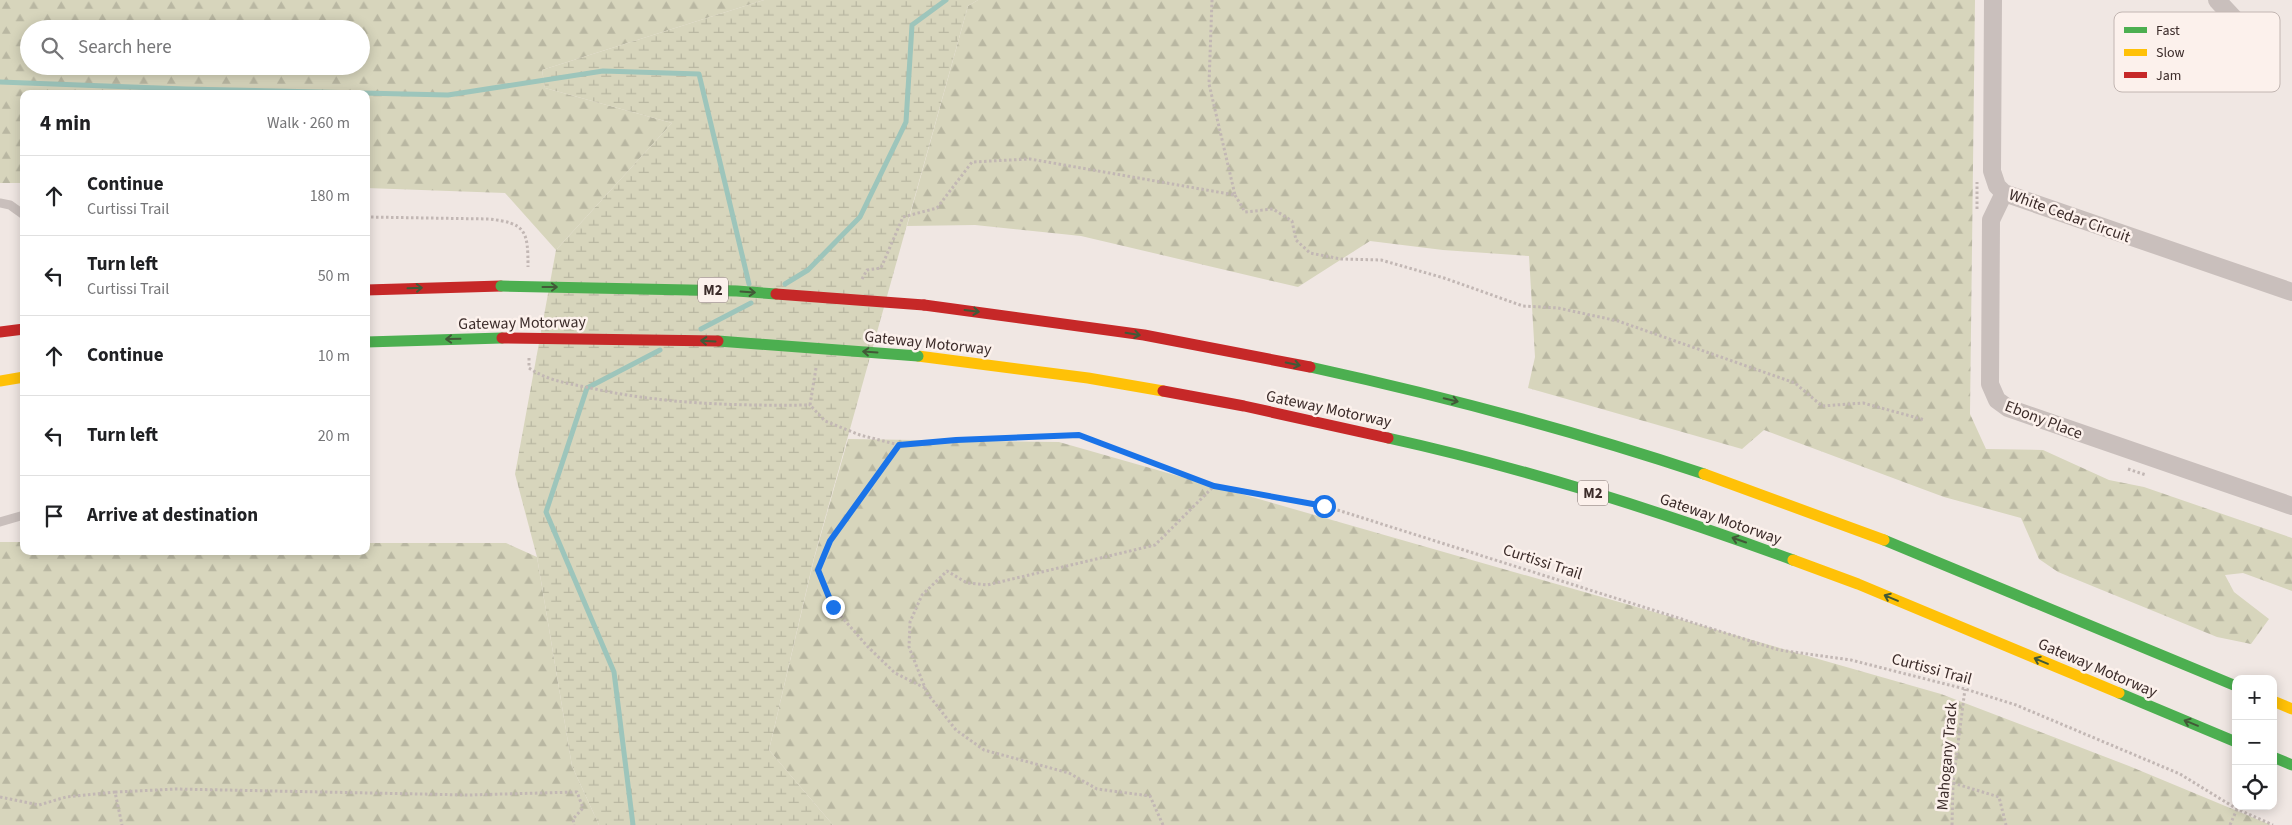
<!DOCTYPE html>
<html lang="en">
<head>
<meta charset="utf-8">
<style>
  body { margin:0; font-family:"Source Sans 3",sans-serif; background:#f2f2f2; color:#202124 }
  .controls { position:absolute; right:15px; bottom:15px; display:grid; overflow:hidden; border-radius:10px; box-shadow:0 2px 12px #0003 }
  .controls button { width:45px; height:45px; display:grid; place-items:center; padding:0; border:0; border-bottom:1px solid #e0e0e0; background:#fff; color:#202124; font:25px sans-serif }
  .stop { position:absolute; width:15px; height:15px; margin:-11px; border:4px solid #1a73e8; border-radius:50%; background:#fff }
  .stop.end { background:#1a73e8; border-color:#fff; box-shadow:0 1px 5px #0008 }
  .list { margin:0; padding:0; list-style:none }
  h2 { display:flex; justify-content:space-between; align-items:center; height:65px; margin:0; padding:0 20px; font-size:21px }
  h2 small { font-size:16px; font-weight:400; color:#757577 }
  .list li { display:grid; grid-template-columns:32px 1fr auto; gap:15px; align-items:center; box-sizing:border-box; height:80px; padding:0 20px; border-top:1px solid #e0e0e0 }
  .list b { display:block; font-size:19px; white-space:nowrap }
  .list p { margin:0; font-size:16px; white-space:nowrap; color:#757577 }
  .list em { font-size:16px; font-style:normal; color:#757577 }
  .icon { flex:none; width:28px; height:28px; fill:none; stroke:currentColor; stroke-width:2; stroke-linecap:round; stroke-linejoin:round }
  .map { position:relative; flex:none; width:2292px; height:825px; overflow:hidden }
  .search { position:absolute; background:#fff; box-shadow:0 2px 12px #0003; left:20px; top:20px; width:350px; height:55px; display:flex; align-items:center; gap:12px; box-sizing:border-box; padding:0 18px; border-radius:28px; color:#757577; font-size:19px }
  .panel { position:absolute; background:#fff; box-shadow:0 2px 12px #0003; left:20px; top:90px; width:350px; height:465px; border-radius:10px }
  .map>svg:first-child { display:block }
  .forest { fill:url(#forest-firs); fill-rule:evenodd }
  .wetland { fill:url(#wetland-marsh) }
  .lines { fill:none; stroke-linecap:round; stroke-linejoin:round }
  .stream { stroke:#9dc5bb; stroke-width:5 }
  .path { stroke:#c2b7b4; stroke-width:3; stroke-dasharray:2.5 2.5; stroke-linecap:butt }
  .lane { stroke:#c9bfbc; stroke-width:9 }
  .street { stroke:#c9bfbc; stroke-width:18 }
  .fast { stroke:#4caf50; stroke-width:11 }
  .slow { stroke:#ffc107; stroke-width:11 }
  .jam { stroke:#c62828; stroke-width:11 }
  .fast-bridge { stroke:#4caf50; stroke-width:11 }
  .jam-bridge { stroke:#c62828; stroke-width:11 }
  .oneway { stroke:#415937 }
  .route { stroke:#1a73e8; stroke-width:6 }
  .labels { text-anchor:middle; stroke-width:5; stroke-linejoin:round; paint-order:stroke }
  .shield { fill:#fcf1ec; stroke:#756664; stroke-width:1 }
  .shield-label { font-size:15px; font-weight:bold; fill:#3b2b29 }
  .street-label { font-size:16px; fill:#3b2b29; stroke:#fcf1ec }
  .key { fill:#fcf1ec; stroke:#c2b6b2; stroke-width:1 }
  .key-label { font-size:14px; fill:#3b2b29 }
</style>
</head>
<body>
<div class="map">
<svg width="2292" height="825" viewBox="0 0 2292 825">
  <defs>
    <pattern id="forest-firs" width="22" height="20" patternUnits="userSpaceOnUse" patternTransform="scale(1.25)"><rect width="22" height="20" fill="#d7d5bc"/><path d="M5 1l3.5 6h-7zM16 11l3.5 6h-7z" fill="#b9b7a2"/></pattern>
    <pattern id="wetland-marsh" width="20" height="14" patternUnits="userSpaceOnUse" patternTransform="scale(1.25)"><rect width="20" height="14" fill="#d7d5bc"/><path d="M1 5h8M5 5V1M11 12h8M15 12V8" fill="none" stroke="#b9b7a2"/></pattern>
  </defs>
  <rect width="100%" height="100%" fill="#f0e7e3"/>
  <path class="forest" d="M0 0H764L542 70 545 88 672 123 556 250 505 193 366 188V94H24V183H0ZM29 29H361V66H29Z
    M978 0H1975L1970 414 1986 449 2043 450 2109 480 2144 487 2292 538V591L2243 573 2225 575 2234 592 2269 619 2251 644 2217 637 2058 572 2039 559 2021 518 1944 497 1764 430 1742 449 1528 388 1535 357 1529 256 1443 250 1370 241 1298 287 1081 236 975 225 907 226 968 6Z
    M848 439 1059 442 1941 694 2129 766 2271 825H833L769 750 814 559Z
    M0 542H24V551H366V543H506L537 557 572 766 599 825H0Z"/>
  <path class="wetland" d="M764 0H978L968 6 814 558 769 750 833 825H599L572 766 537 557 515 474 556 250 672 123 545 88 542 70Z"/>
  <g class="lines">
    <path class="stream" d="M0 82 185 89 448 95 603 71 699 74 749 284
      M785 284 808 270 860 217 906 122 912 25 946 0
      M701 329 751 303
      M633 825 614 672 546 512 587 388 660 350"/>
    <path class="path" d="M1235 195 1245 212 1273 209 1292 221 1296 240 1310 253 1341 259 1381 260 1444 278 1523 306 1558 308 1618 321 1795 383 1822 406 1863 403 1925 420
      M1977 209V182
      M366 217 489 219C526 223 528 231 528 267
      M862 279 867 270 881 268 903 217 937 208 972 162 1030 159 1235 195 1209 84 1212 0
      M529 358V368C547 380 565 383 586 387 659 404 735 406 810 405
      M816 368 810 405 825 421 860 435 899 445
      M2128 469 2146 475
      M925 688 895 673 868 647 833 607 817 570 830 541 899 445 956 440 1079 435 1214 486 1325 506 1779 650 1851 660 1965 689 2016 705 2180 774 2237 809 2273 825
      M1953 783 1999 797 2006 825
      M115 792 176 789 468 795 577 792 583 808 573 819 574 825
      M0 797 39 805 66 797 115 792 122 825
      M1163 825 1150 796 1097 789 1069 773 984 750 956 730 927 693 909 647 910 622 922 595 947 571 967 583 987 585 1155 545 1214 486
      M1952 825 1953 783 1965 689
      M2230 825 2237 809"/>
    <path class="lane" d="M0 203 10 205 24 215
      M0 522 24 515"/>
    <path class="street" d="M1993 0 1992 171 1997 186 2004 193 2292 292
      M2217 0 2270 57
      M2004 193 1991 220 1990 384 1997 400 2008 408 2292 506"/>
    <path class="fast" d="M366 342 502 338
      M1310 367C1443 396 1575 431 1704 474
      M1388 438C1525 468 1660 511 1793 560
      M1884 540 2236 686
      M2119 693 2236 742
      M2273 757 2292 765"/>
    <path class="slow" d="M918 356 1088 378 1163 391
      M0 381 24 377
      M1704 474 1884 540
      M1793 560 1858 584 2119 693
      M2273 701 2292 709"/>
    <path class="jam" d="M366 290 501 286
      M924 305 1144 335 1310 367
      M0 332 24 329
      M1163 391 1244 406 1388 438"/>
    <path class="fast-bridge" d="M501 286 737 291 776 294
      M718 341 918 356"/>
    <path class="jam-bridge" d="M776 294 924 305
      M502 338 718 341"/>
  </g>
  <defs><path id="oneway-shaft" d="M-6 0H5M1.5-3L5.5 0L1.5 3" fill="none" stroke-width="1.6" stroke-linecap="round" stroke-linejoin="round" transform="scale(1.25)"/></defs>
  <g class="oneway">
    <use href="#oneway-shaft" transform="translate(550 287)"/>
    <use href="#oneway-shaft" transform="translate(415 288) rotate(-2)"/>
    <use href="#oneway-shaft" transform="translate(748 292) rotate(4)"/>
    <use href="#oneway-shaft" transform="translate(972 311) rotate(7)"/>
    <use href="#oneway-shaft" transform="translate(1133 334) rotate(9)"/>
    <use href="#oneway-shaft" transform="translate(453 339) rotate(179)"/>
    <use href="#oneway-shaft" transform="translate(708 341) rotate(-177)"/>
    <use href="#oneway-shaft" transform="translate(870 352) rotate(-176)"/>
    <use href="#oneway-shaft" transform="translate(1293 364) rotate(12)"/>
    <use href="#oneway-shaft" transform="translate(1451 400) rotate(13)"/>
    <use href="#oneway-shaft" transform="translate(1739 540) rotate(-161)"/>
    <use href="#oneway-shaft" transform="translate(1891 598) rotate(-157)"/>
    <use href="#oneway-shaft" transform="translate(2041 661) rotate(-157)"/>
    <use href="#oneway-shaft" transform="translate(2191 723) rotate(-158)"/>
  </g>
  <g class="lines">
    <path class="route" d="M833 607 818 570 830 541 899 445 956 440 1079 435 1214 486 1324 506"/>
  </g>
  <g class="labels">
    <g class="shield">
      <rect x="698" y="277.5" width="30" height="25" rx="4"/>
      <rect x="1578" y="480.5" width="30" height="25" rx="4"/>
    </g>
    <g class="shield-label">
      <text x="713" y="295">M2</text>
      <text x="1593" y="498">M2</text>
    </g>
    <g class="street-label">
      <text transform="translate(2070 215) rotate(20)" y="6">White Cedar Circuit</text>
      <text transform="translate(522 322) rotate(-1)" y="6">Gateway Motorway</text>
      <text transform="translate(928 342) rotate(6)" y="6">Gateway Motorway</text>
      <text transform="translate(1329 408) rotate(12)" y="6">Gateway Motorway</text>
      <text transform="translate(2044 419) rotate(21)" y="6">Ebony Place</text>
      <text transform="translate(1721 518) rotate(19)" y="6">Gateway Motorway</text>
      <text transform="translate(1543 561) rotate(18)" y="6">Curtissi Trail</text>
      <text transform="translate(2098 667) rotate(23)" y="6">Gateway Motorway</text>
      <text transform="translate(1932 668) rotate(15)" y="6">Curtissi Trail</text>
      <text transform="translate(1946 756) rotate(-85)" y="6">Mahogany Track</text>
    </g>
  </g>
  <rect x="2114" y="12" width="166" height="80" rx="8" class="key"/>
  <rect x="2124" y="27" width="23" height="6" fill="#4caf50"/>
  <rect x="2124" y="49" width="23" height="7" fill="#ffc107"/>
  <rect x="2124" y="72" width="23" height="6" fill="#c62828"/>
  <g class="key-label">
    <text x="2156" y="35">Fast</text>
    <text x="2156" y="57">Slow</text>
    <text x="2156" y="80">Jam</text>
  </g>
</svg>
<div class="controls">
<button>+</button>
<button>−</button>
<button><svg class="icon" aria-label="locate" viewBox="0 0 24 24"><circle cx="12" cy="12" r="6"/><path d="M12 2v4M12 18v4M2 12h4M18 12h4"/></svg></button>
</div>
<div class="stop" style="left:1324px;top:506px"></div>
<div class="stop end" style="left:833px;top:607px"></div>
<div class="search"><svg class="icon" aria-label="search" viewBox="0 0 24 24"><circle cx="10" cy="10" r="6"/><path d="M15 15l6 6"/></svg>Search here</div>
<section class="panel">
<h2>4 min<small>Walk · 260 m</small></h2>
<ul class="list">
<li><svg class="icon" aria-label="ahead" viewBox="0 0 24 24"><path d="M12 20V5M6 11l6-6 6 6"/></svg><div><b>Continue</b><p>Curtissi Trail</p></div><em>180 m</em></li>
<li><svg class="icon" aria-label="left" viewBox="0 0 24 24"><path d="M17 20v-9H6M10 6l-5 5 5 5"/></svg><div><b>Turn left</b><p>Curtissi Trail</p></div><em>50 m</em></li>
<li><svg class="icon" aria-label="ahead" viewBox="0 0 24 24"><path d="M12 20V5M6 11l6-6 6 6"/></svg><div><b>Continue</b></div><em>10 m</em></li>
<li><svg class="icon" aria-label="left" viewBox="0 0 24 24"><path d="M17 20v-9H6M10 6l-5 5 5 5"/></svg><div><b>Turn left</b></div><em>20 m</em></li>
<li><svg class="icon" aria-label="arrive" viewBox="0 0 24 24"><path d="M6 21V4h12l-3 4 3 4H6"/></svg><div><b>Arrive at destination</b></div></li>
</ul>
</section>
</div>
</body>
</html>
